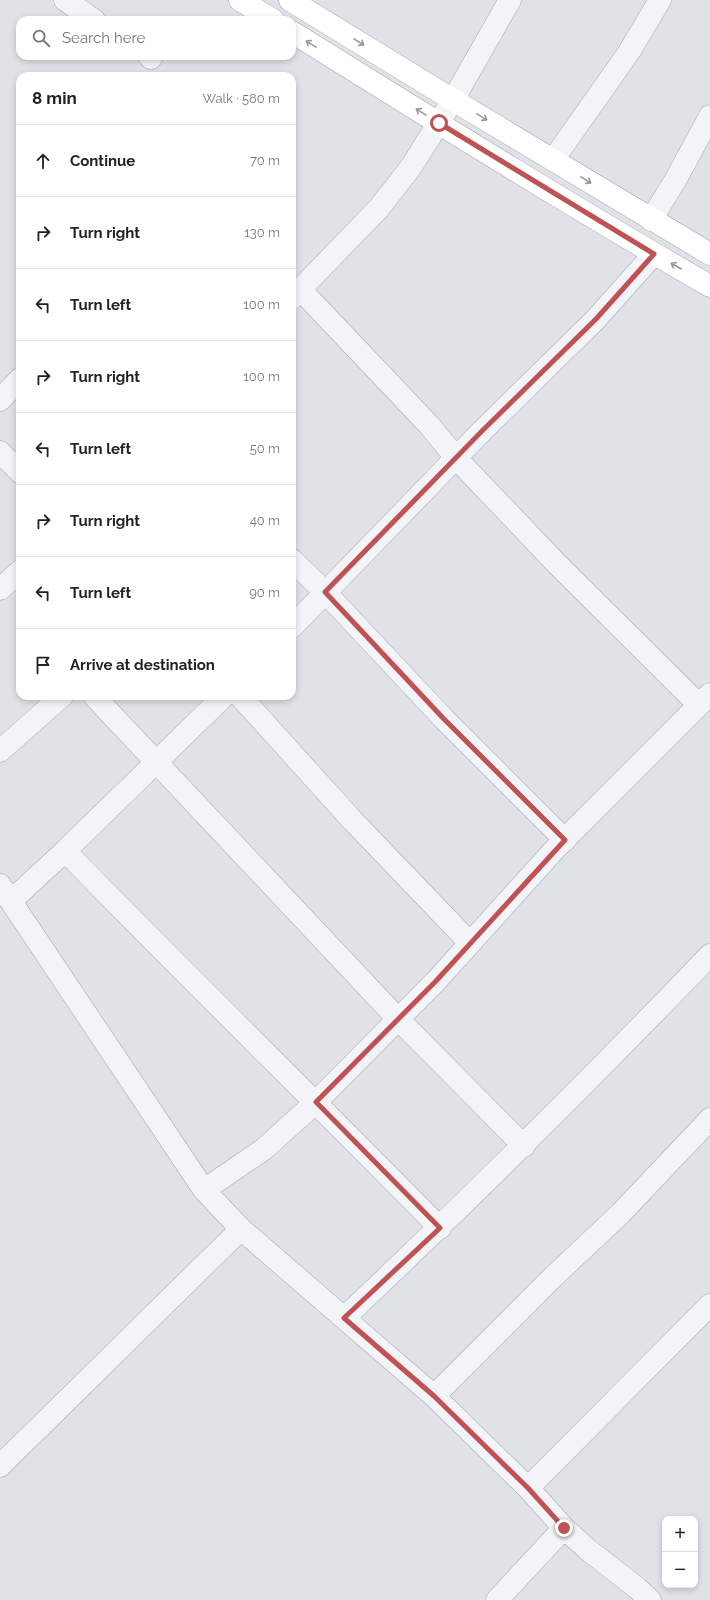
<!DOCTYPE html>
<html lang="en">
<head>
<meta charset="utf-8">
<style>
  body { margin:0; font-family:Raleway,sans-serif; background:#f2f2f2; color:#222 }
  .controls { position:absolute; right:12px; bottom:12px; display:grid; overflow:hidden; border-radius:8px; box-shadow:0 2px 6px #0003 }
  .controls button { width:36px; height:36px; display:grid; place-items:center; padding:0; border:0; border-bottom:1px solid #e0e0e0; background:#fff; color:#222; font:20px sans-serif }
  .stop { position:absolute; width:12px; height:12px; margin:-9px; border:3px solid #c05254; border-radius:50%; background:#fff }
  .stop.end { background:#c05254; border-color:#fff; box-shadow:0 1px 4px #0008 }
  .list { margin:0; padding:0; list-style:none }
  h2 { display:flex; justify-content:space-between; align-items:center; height:52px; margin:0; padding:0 16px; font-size:17px }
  h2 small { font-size:13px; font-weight:400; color:#767676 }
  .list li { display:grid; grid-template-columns:26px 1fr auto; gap:12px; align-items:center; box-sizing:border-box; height:72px; padding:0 16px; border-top:1px solid #e0e0e0 }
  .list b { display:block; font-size:15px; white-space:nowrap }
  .list em { font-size:13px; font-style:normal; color:#767676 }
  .icon { flex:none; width:22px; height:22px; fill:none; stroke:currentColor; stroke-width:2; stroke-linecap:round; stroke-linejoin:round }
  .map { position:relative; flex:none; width:710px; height:1600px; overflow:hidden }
  .search { position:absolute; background:#fff; box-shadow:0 2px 6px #0003; left:16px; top:16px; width:280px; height:44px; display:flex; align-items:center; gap:10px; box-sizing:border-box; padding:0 14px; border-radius:12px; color:#767676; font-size:15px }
  .panel { position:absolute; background:#fff; box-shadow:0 2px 6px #0003; left:16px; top:72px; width:280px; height:628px; border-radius:12px }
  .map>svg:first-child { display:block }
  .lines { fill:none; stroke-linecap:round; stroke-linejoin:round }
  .minor-casing { stroke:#a7a9b2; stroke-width:23 }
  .major-casing { stroke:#a1a6b2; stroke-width:23 }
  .minor { stroke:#f3f4f7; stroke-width:22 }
  .major { stroke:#fff; stroke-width:22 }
  .oneway { stroke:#95979e }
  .route { stroke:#c05254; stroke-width:5 }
</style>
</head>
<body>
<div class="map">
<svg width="710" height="1600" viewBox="0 0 710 1600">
  <rect width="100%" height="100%" fill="#e1e2e8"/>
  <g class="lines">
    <defs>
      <path id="minor" d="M65 0 94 20
        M149 56 151 58
        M553 160 629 52 660 0
        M651 220 676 179 710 116
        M300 289 429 425 456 458 557 564 699 705
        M292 298 379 208 411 167 453 100 510 0
        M0 400 20 379
        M0 452 20 472
        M292 560 325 592 443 718 565 840
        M0 589 20 571
        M292 627 482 431 596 319 654 254
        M94 696 398 1019 524 1146
        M240 696 353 821 470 943
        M0 751 62 696
        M65 851C189 978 316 1102 440 1228
        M0 885 204 1190 241 1229 434 1396 528 1488 564 1528 587 1549 637 1588 650 1600
        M11 901 65 851 224 696
        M204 1190 264 1149 316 1102 436 981 556 848 710 694
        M344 1318C469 1200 591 1079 710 955
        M434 1396 553 1277 621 1213 710 1119
        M0 1466 241 1229
        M528 1488 710 1305
        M497 1600 564 1528"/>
      <path id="major" d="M240 0 273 20
        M290 0 453 100 710 254
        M292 32C430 118 569 205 710 286"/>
    </defs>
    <use href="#minor" class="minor-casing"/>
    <use href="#major" class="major-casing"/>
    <use href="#minor" class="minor"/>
    <use href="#major" class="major"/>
  </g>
  <defs><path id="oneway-shaft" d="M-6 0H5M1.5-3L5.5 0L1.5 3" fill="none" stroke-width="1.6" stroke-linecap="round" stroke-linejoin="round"/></defs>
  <g class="oneway">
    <use href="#oneway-shaft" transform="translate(359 42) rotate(32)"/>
    <use href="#oneway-shaft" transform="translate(311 44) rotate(-148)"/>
    <use href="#oneway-shaft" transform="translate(421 112) rotate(-148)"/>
    <use href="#oneway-shaft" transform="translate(482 117) rotate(31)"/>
    <use href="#oneway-shaft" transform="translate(586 180) rotate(31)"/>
    <use href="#oneway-shaft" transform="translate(676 266) rotate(-150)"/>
  </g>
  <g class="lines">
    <path class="route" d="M439 123 654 254 596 319 482 431 325 592 443 718 565 840 436 981 316 1102 440 1228 344 1318 434 1396 528 1488 564 1528"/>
  </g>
</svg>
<div class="controls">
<button>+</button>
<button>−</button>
</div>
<div class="stop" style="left:439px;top:123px"></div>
<div class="stop end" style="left:564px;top:1528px"></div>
<div class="search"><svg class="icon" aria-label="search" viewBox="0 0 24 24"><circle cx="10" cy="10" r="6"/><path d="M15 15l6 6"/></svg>Search here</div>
<section class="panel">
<h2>8 min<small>Walk · 580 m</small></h2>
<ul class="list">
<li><svg class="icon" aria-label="ahead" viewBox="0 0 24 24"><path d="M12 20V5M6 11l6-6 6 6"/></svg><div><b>Continue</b></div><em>70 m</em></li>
<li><svg class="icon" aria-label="right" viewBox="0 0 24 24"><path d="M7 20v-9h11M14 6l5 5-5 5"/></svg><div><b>Turn right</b></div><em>130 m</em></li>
<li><svg class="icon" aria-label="left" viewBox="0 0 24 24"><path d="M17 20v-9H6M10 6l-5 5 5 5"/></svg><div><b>Turn left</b></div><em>100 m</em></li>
<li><svg class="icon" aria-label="right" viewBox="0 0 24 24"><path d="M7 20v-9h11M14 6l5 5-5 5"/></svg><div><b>Turn right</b></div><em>100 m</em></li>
<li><svg class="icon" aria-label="left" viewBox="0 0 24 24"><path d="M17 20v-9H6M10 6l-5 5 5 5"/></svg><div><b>Turn left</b></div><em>50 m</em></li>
<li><svg class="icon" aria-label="right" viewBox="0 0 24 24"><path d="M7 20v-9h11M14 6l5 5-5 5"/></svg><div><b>Turn right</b></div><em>40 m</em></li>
<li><svg class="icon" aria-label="left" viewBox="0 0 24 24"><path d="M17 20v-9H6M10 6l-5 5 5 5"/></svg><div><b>Turn left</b></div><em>90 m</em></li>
<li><svg class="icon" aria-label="arrive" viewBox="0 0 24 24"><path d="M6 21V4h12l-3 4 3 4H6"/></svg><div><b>Arrive at destination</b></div></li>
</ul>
</section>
</div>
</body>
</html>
